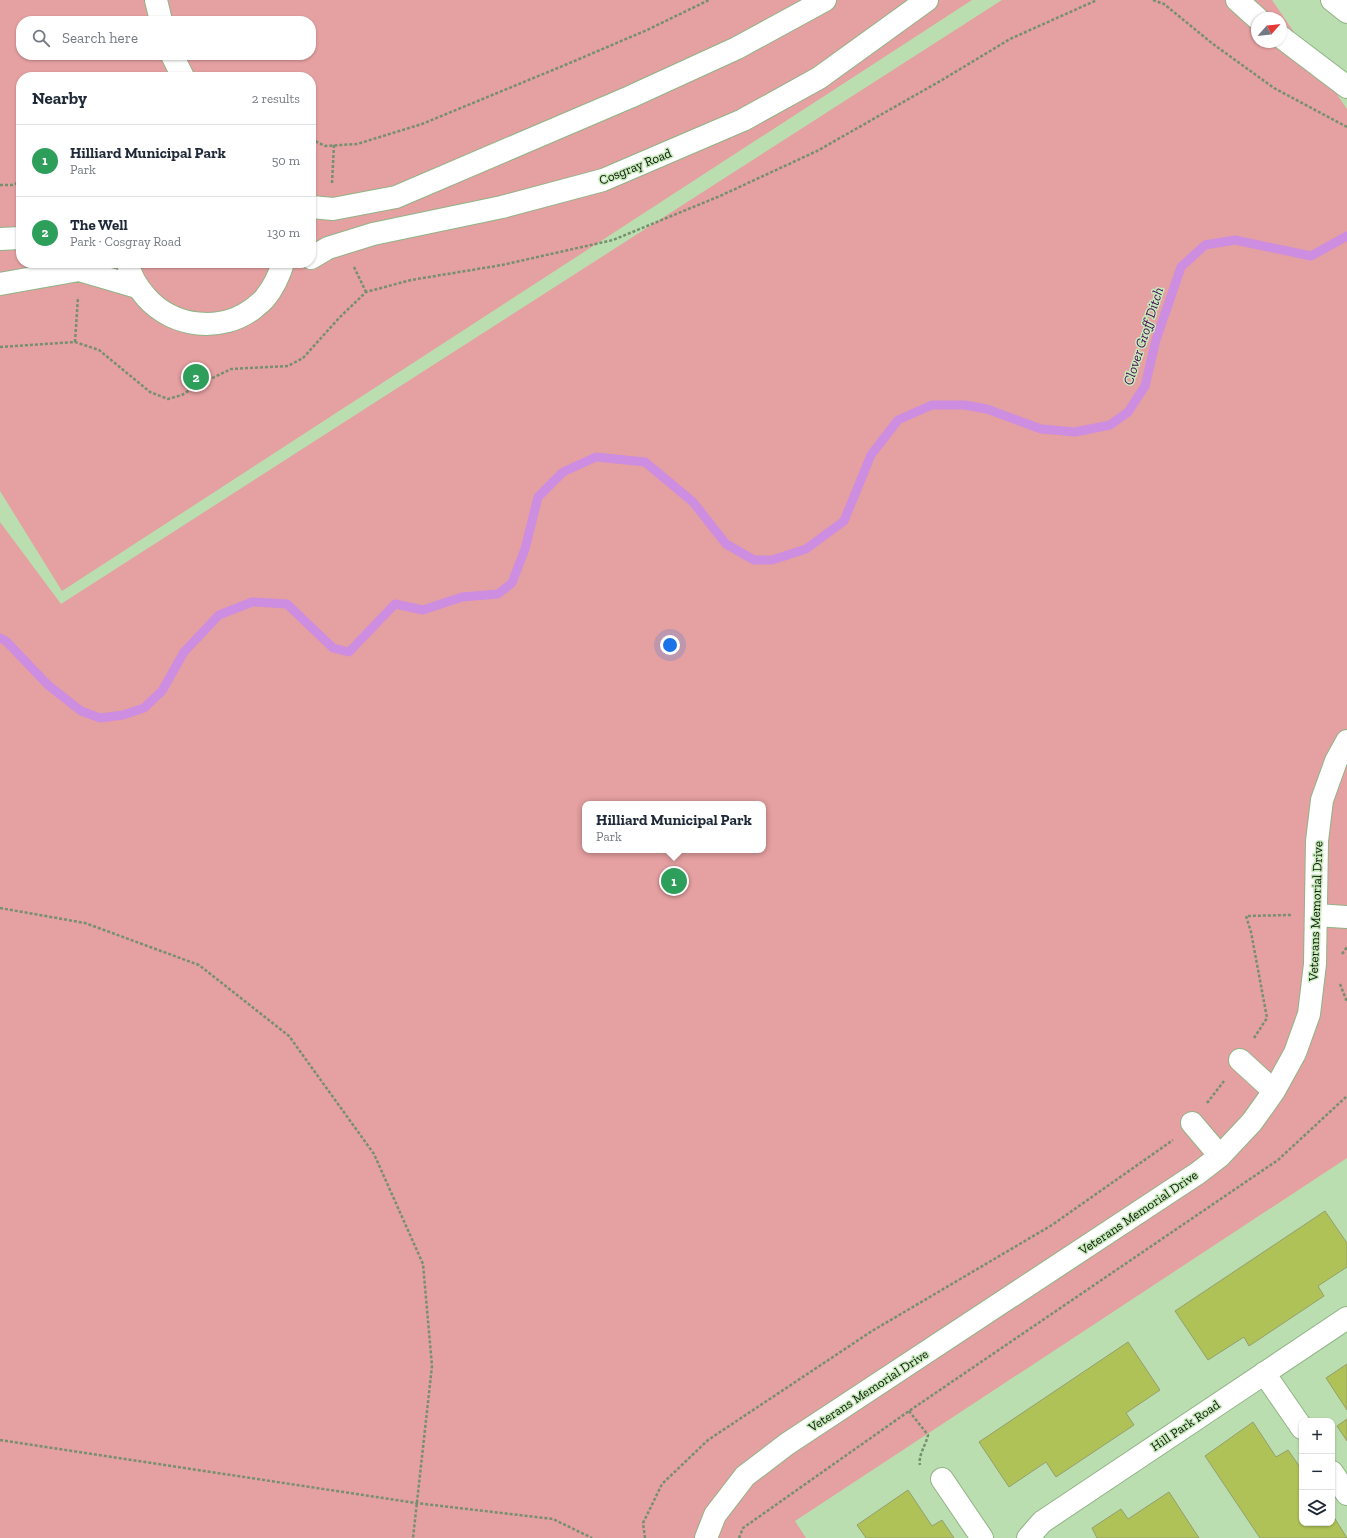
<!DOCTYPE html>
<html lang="en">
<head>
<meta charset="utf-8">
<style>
  body { margin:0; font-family:"Zilla Slab",serif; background:#f2f2f3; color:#1f2937 }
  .controls { position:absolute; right:12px; bottom:12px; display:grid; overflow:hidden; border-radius:8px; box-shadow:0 1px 3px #0004 }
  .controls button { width:36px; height:36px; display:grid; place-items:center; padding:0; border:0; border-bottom:1px solid #e0e1e3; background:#fff; color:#1f2937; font:20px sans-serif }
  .compass { position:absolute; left:1251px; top:12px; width:36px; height:36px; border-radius:50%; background:#fff; box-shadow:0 1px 3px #0004; rotate:63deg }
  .you { position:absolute; left:670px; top:645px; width:14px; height:14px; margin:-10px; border:3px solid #fff; border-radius:50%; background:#1a73e8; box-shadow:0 0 0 6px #1a73e833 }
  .badge { display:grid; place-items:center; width:26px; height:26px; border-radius:50%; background:#8d38a5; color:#fff; font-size:13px; font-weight:700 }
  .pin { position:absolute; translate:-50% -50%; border:2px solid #fff; box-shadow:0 1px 4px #0006 }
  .popup { position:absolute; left:582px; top:801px; width:184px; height:52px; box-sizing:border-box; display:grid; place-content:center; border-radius:8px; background:#fff; filter:drop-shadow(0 1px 3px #0005); font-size:13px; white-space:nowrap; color:#747a83 }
  .popup b { font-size:15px; color:#1f2937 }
  .popup::after { content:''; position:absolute; left:50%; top:100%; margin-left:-8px; border:8px solid transparent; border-top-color:#fff }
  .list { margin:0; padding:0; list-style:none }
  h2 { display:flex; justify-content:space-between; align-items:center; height:52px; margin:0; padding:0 16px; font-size:17px }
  h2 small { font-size:13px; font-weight:400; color:#747a83 }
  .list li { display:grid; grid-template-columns:26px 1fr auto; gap:12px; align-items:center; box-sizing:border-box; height:72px; padding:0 16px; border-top:1px solid #e0e1e3 }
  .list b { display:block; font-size:15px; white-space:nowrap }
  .list p { margin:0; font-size:13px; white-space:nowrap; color:#747a83 }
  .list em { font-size:13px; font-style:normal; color:#747a83 }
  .icon { flex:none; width:22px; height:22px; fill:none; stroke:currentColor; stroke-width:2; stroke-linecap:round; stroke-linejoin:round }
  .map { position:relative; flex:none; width:1347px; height:1538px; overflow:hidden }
  .search { position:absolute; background:#fff; box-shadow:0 1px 3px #0004; left:16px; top:16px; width:300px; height:44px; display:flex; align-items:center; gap:10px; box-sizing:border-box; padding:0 14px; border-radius:16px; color:#747a83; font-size:15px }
  .panel { position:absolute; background:#fff; box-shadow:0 1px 3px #0004; left:16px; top:72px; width:300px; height:196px; border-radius:16px }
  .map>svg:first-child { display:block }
  .green { fill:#e5a0a1; fill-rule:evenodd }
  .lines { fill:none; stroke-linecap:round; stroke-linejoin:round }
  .stream { stroke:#cd8de0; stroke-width:9 }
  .building { fill:#afc257; stroke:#949f6c }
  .minor-casing { stroke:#91b386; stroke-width:24 }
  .major-casing { stroke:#91b386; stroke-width:24 }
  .path { stroke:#76906e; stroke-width:2.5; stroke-dasharray:3 2; stroke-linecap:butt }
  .minor { stroke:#fff; stroke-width:22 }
  .major { stroke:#fff; stroke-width:22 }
  .labels { text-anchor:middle; stroke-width:3; stroke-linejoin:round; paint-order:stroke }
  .street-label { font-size:13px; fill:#081405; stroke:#c8ebbc }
  .water-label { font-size:14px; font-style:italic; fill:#440654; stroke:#c8ebbc }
</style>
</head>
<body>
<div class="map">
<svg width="1347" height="1538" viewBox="0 0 1347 1538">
  <rect width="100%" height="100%" fill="#bbdeb0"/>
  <path class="green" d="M0 0H972L62 591 0 491ZM21 21H311V55H21ZM21 77H311V263H21Z
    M1002 0H1272L1347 109V1158L795 1521 806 1538H0V522L61 604ZM1257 18H1281V42H1257ZM585 804H763V850H585Z"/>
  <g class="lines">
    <path class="stream" d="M0 638 6 641 48 685 81 711 100 718 123 715 144 708 162 691 184 652 219 615 252 602 287 604 333 648 349 652 395 604 423 610 462 597 498 594 512 583 525 549 538 497 563 472 596 457 645 462 693 502 726 544 754 560H772L806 549 844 521 871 455 898 420 932 405H964L987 409 1041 429 1075 432 1110 425 1128 412 1145 386 1156 340 1181 267 1205 245 1235 240 1311 256 1347 236"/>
  </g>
  <path class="building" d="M1325 1211 1347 1243V1267L1318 1286 1324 1296 1249 1346 1244 1337 1208 1360 1175 1311Z
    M1128 1342 1160 1390 1126 1413 1134 1425 1056 1477 1046 1462 1009 1487 979 1442Z
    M1347 1364V1410L1326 1378Z
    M1347 1419V1441L1337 1426Z
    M1253 1422 1276 1457 1288 1450 1302 1470V1523H1332V1514L1347 1538H1260L1205 1456Z
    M908 1490 932 1526 942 1520 954 1538H866L857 1525Z
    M1169 1492 1199 1538H1097L1092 1528 1121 1509 1128 1519Z"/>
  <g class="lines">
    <defs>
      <path id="minor" d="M156 0 161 21
        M172 55 183 77
        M1316 915 1347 917
        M1240 1060 1274 1091
        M1192 1123 1220 1156
        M1264 1373 1302 1428
        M1332 1472 1347 1494
        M942 1479 982 1538
        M706 1538 715 1515 745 1476 787 1444 1198 1173 1220 1156 1252 1122 1274 1091 1295 1053 1309 1014 1315 964 1317 841 1322 800 1336 761 1347 741
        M1028 1538 1042 1522 1347 1318"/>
      <path id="major" d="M1237 0 1257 18
        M1332 0 1347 12
        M1281 37 1347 87
        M311 207 333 209 396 197 630 97 737 48 825 0
        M0 239 21 238
        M311 258 328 248 373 234 502 207 603 180 743 120 819 78 927 0
        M128 263C130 276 138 288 146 297 173 328 222 333 254 308 257 305 262 302 265 298 274 287 279 276 283 263
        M0 284 79 270 137 287"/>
    </defs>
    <use href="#minor" class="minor-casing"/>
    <use href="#major" class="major-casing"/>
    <path class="path" d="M1153 0 1164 4 1213 44 1274 88 1347 127
      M311 139 325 146 357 144 422 124 565 65 647 30 709 0
      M332 183 334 145
      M0 185H12L21 182
      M354 267 366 292
      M75 342 78 297
      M0 347 75 342 99 350 150 392 168 399 182 395 196 386 231 369 288 366 303 358 339 318 366 292 411 280 502 265 613 240 720 196 817 151 942 80 1010 39 1097 0
      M0 908 85 923 199 965 289 1036 374 1154 423 1264 432 1366 413 1538
      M1342 954 1347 947
      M1340 984 1347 1002
      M1254 1038 1267 1018 1251 932 1246 916 1291 915
      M1207 1103 1224 1081
      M909 1411 928 1435C926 1445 918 1455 920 1465
      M0 1440 416 1503 553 1519 592 1538
      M645 1538 643 1523 662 1484 708 1440 872 1331 1052 1225 1173 1140
      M739 1538 743 1528 909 1411 1278 1160 1347 1096"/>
    <use href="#minor" class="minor"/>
    <use href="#major" class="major"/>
  </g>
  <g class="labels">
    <g class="street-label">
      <text transform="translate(635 166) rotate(-22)" y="5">Cosgray Road</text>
      <text transform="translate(1315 911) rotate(-88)" y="5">Veterans Memorial Drive</text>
      <text transform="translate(1138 1212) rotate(-34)" y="5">Veterans Memorial Drive</text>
      <text transform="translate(868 1390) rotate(-33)" y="5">Veterans Memorial Drive</text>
      <text transform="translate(1185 1425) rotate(-34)" y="5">Hill Park Road</text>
    </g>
    <g class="water-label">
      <text transform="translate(1143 336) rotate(-72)" y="5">Clover Groff Ditch</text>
    </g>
  </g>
</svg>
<div class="controls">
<button>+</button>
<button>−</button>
<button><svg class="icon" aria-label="layers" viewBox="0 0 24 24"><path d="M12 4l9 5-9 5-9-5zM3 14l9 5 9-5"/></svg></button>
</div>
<svg class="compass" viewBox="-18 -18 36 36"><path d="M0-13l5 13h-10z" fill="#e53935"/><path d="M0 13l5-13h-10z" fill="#747a83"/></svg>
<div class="you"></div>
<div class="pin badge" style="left:674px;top:881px;background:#2e9e5b">1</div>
<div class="popup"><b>Hilliard Municipal Park</b>Park</div>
<div class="pin badge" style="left:196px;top:377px;background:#2e9e5b">2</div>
<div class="search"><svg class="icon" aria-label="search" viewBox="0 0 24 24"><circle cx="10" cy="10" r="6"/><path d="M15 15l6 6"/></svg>Search here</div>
<section class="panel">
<h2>Nearby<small>2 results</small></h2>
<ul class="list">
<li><span class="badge" style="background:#2e9e5b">1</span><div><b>Hilliard Municipal Park</b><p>Park</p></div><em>50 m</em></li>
<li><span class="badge" style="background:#2e9e5b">2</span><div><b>The Well</b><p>Park · Cosgray Road</p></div><em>130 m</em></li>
</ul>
</section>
</div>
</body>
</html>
